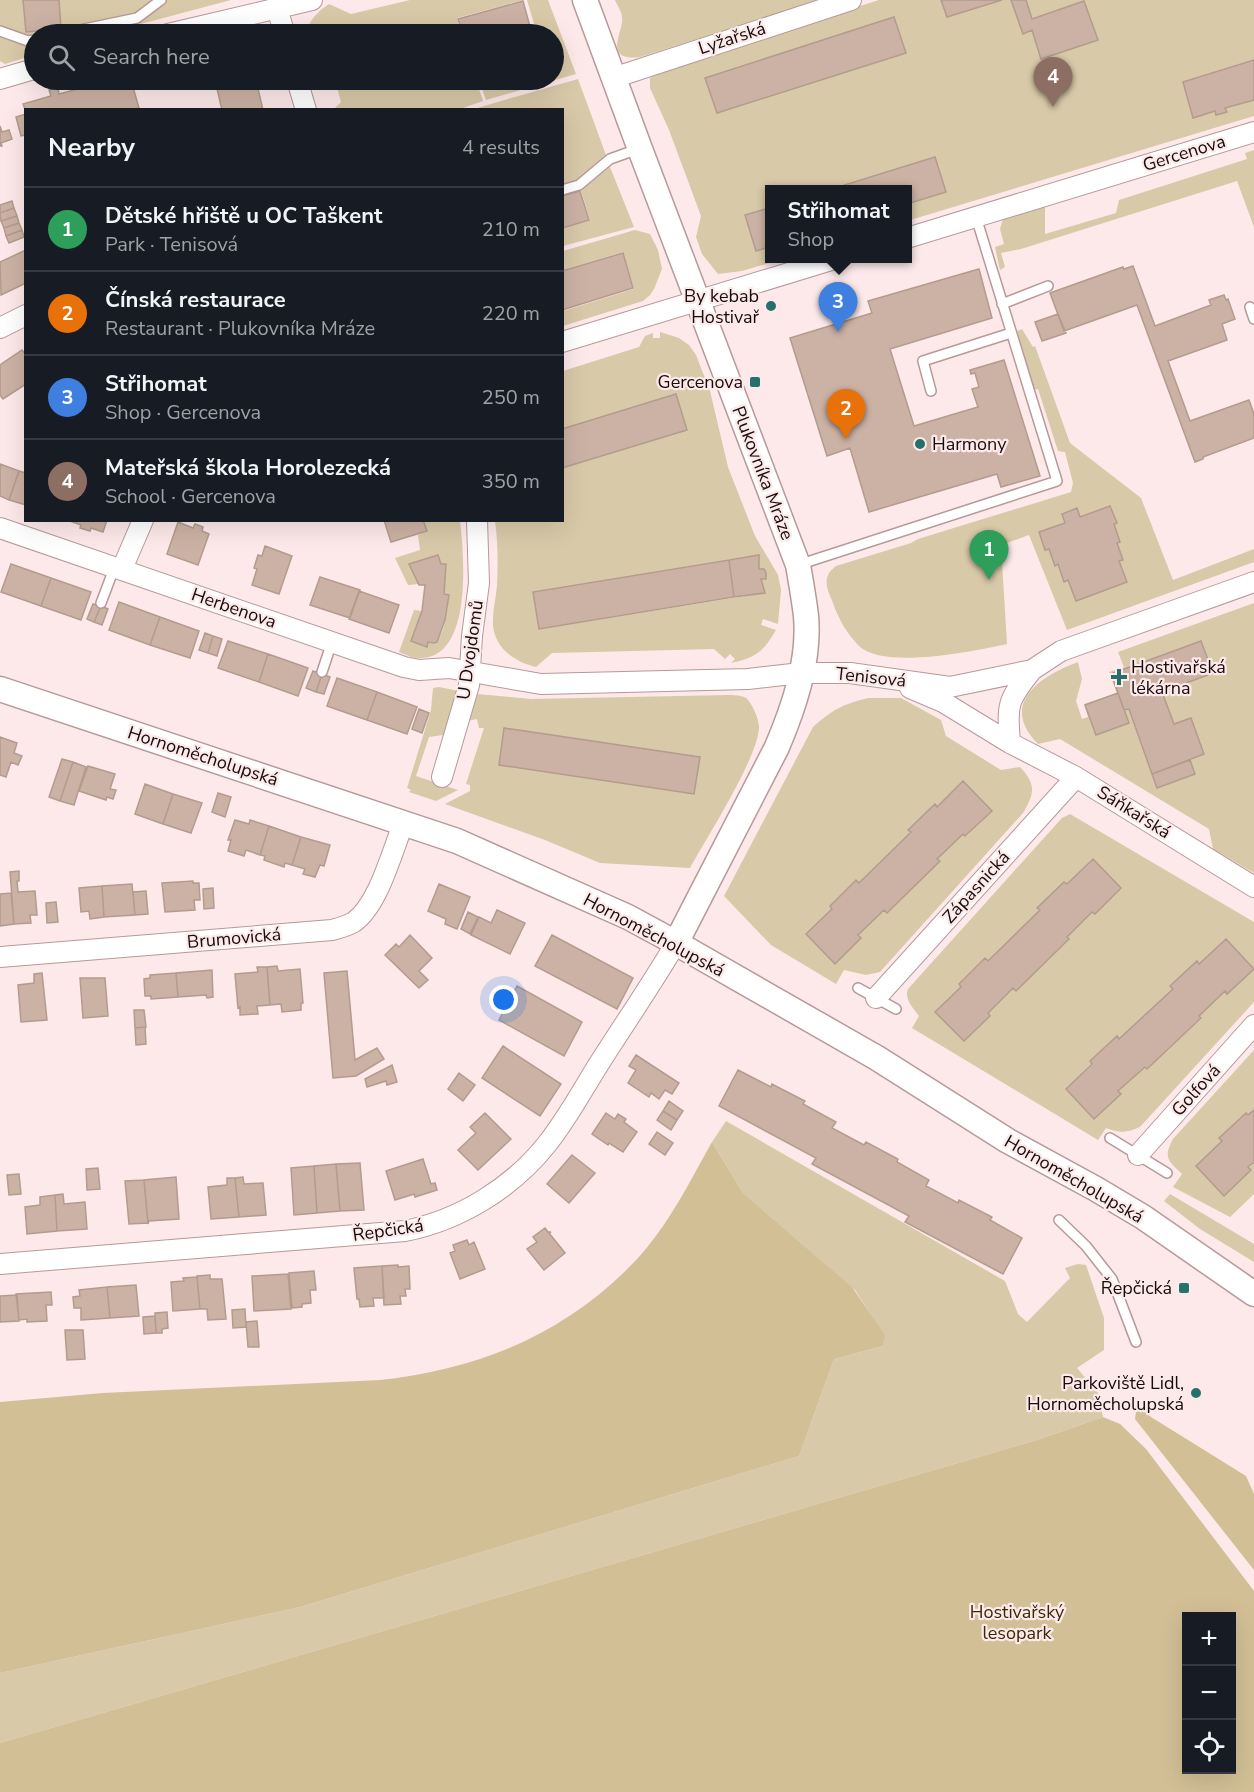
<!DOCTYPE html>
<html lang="en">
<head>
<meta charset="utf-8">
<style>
  body { margin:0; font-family:"Nunito Sans",sans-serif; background:#242831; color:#f1f3f6 }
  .controls { position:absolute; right:18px; bottom:18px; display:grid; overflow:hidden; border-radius:0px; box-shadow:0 6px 24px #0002 }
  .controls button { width:54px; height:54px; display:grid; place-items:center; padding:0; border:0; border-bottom:2px solid #363941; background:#171b24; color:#f1f3f6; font:30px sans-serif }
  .you { position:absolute; left:504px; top:1000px; width:21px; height:21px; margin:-15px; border:4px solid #fff; border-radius:50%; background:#1a73e8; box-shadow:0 0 0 9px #1a73e833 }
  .badge { display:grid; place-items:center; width:39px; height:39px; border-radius:50%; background:#db2777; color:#fff; font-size:20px; font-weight:700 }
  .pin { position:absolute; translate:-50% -50px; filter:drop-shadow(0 2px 3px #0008) }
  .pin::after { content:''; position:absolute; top:32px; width:21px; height:18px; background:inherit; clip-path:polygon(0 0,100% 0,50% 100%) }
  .popup { position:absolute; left:765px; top:185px; width:147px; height:78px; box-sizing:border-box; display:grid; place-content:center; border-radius:0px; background:#171b24; filter:drop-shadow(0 2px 4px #0005); font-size:20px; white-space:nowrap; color:#9ea1a6 }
  .popup b { font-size:22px; color:#f1f3f6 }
  .popup::after { content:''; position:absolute; left:50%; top:100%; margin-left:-12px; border:12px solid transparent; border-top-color:#171b24 }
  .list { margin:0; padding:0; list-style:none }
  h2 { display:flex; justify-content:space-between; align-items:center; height:78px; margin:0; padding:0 24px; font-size:26px }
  h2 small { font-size:20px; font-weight:400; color:#9ea1a6 }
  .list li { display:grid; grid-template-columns:39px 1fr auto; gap:18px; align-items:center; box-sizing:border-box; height:84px; padding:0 24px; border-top:2px solid #363941 }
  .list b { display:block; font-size:22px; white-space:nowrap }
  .list p { margin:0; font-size:20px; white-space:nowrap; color:#9ea1a6 }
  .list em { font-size:20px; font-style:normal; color:#9ea1a6 }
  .icon { flex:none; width:33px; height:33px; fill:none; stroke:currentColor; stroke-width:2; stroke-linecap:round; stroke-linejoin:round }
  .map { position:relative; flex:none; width:1254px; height:1792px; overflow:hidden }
  .search { position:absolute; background:#171b24; box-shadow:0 6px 24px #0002; left:24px; top:24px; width:540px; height:66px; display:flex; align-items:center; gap:15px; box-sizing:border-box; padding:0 21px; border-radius:33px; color:#9ea1a6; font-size:22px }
  .panel { position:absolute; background:#171b24; box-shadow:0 6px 24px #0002; left:24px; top:108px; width:540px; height:414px; border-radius:0px }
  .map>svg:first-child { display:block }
  .green { fill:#d8c9a8; fill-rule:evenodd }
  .forest { fill:#d2bf96; fill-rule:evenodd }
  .building { fill:#ccb2a4; stroke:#b39b8d; stroke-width:1.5 }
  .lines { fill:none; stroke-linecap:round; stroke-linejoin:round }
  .service-casing { stroke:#b79999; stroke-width:12 }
  .minor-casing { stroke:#b79999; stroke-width:22 }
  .tertiary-casing { stroke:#b79999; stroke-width:27 }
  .service { stroke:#fff; stroke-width:9 }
  .minor { stroke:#fff; stroke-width:20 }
  .tertiary { stroke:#fff; stroke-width:24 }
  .poi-dot { fill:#26706b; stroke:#fde9e9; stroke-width:2 }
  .labels { text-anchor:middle; stroke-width:4.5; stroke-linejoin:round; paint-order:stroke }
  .street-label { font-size:18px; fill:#160c0c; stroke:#fde9e9 }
  .poi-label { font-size:18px; fill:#160c0c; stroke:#fde9e9; text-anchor:end }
  .park-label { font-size:18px; fill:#382a07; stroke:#fde9e9 }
</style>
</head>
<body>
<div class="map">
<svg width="1254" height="1792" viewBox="0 0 1254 1792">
  <rect width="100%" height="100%" fill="#fde9e9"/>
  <path class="green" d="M0 0H23L26 32 61 29 59 0H231L103 34H34V55L5 64 0 61Z
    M410 0H523L457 18 461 34H306C308 21 318 11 329 4L351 14Z
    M527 0H548L576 74 486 100 479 80H554V34H537Z
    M615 0H820L640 57C601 62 624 31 622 18 622 12 617 5 615 0Z
    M879 0H941L948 17 1002 0H1011L1023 33 1032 30 1041 58 1097 40 1084 1 1032 19 1026 0H1254V60L1183 82 1193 118 1215 111 1217 115 1226 112 1225 108 1254 100V116L907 221V204L945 192 934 157 828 189 769 190V208L745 216 756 251 769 247V258L783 259 742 271 718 274 702 254 696 237 701 216 669 130 650 88V78L673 66ZM894 17 906 53 717 113 705 78Z
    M578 79 606 155 577 180 563 186 562 110H470Z
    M335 80H476L483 101 460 109H334L341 102Z
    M1254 150V227L1237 181 1021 249 1001 253 1005 267 1000 270 995 247 1004 244 1000 229 1004 216 1045 203V234L1116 213 1119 200 1247 159 1245 153Z
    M610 167 634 227 563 246V229L590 220 581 190Z
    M635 230 650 234 658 250 662 269 654 289 650 295 643 301 563 326V311L634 289 623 252 563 270V251Z
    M1022 329 1033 347 1035 346 1070 443 1141 498 1173 580 1254 549V562L1067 630 1029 535 1001 545 1007 644C975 651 884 670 859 646 847 634 838 618 833 603 827 589 821 577 836 566L911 543 918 539 1071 492 1073 483 1065 452 1058 451 1038 389 1034 390 1017 331ZM1110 506 1117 523 1114 524 1120 541 1117 543 1123 560 1119 561 1127 582 1076 601 1068 580 1064 581 1058 564 1055 565 1049 549 1045 550 1039 532 1065 523 1062 513 1076 508 1080 517Z
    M660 332 679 338 689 345 696 355 710 391 728 467 755 536 778 575 781 590 778 624 763 619 761 625 776 630C763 652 756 658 731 663L735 659 730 654 725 659 714 649 552 653 536 667C513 662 491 645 493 619 493 608 496 597 497 586 498 564 498 542 495 521L562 520 563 468 687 430 676 394 563 429V371L639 347 645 336 653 333V338H660ZM758 555 759 569H764L765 579H761L764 593 539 629 534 592Z
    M422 521H460C464 554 473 656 422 658 414 659 406 655 399 652L414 610 422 611 427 646 428 642 434 643C446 634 447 610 449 595L444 594 446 564H441L438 556 410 564 419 584 408 585 395 558 420 550 418 535 426 532Z
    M1254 603V873L1213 849 1209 829 1060 739 1038 744C998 703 1041 676 1078 662L1082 679 1076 701 1082 719 1088 717 1084 704 1117 693 1109 672 1124 667 1118 652ZM1201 641 1213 673 1162 692 1174 724 1191 719 1204 754 1190 760 1195 774 1157 788 1129 709 1124 710 1129 723 1096 735 1118 693 1111 674Z
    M439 687 474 694V696L477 694 531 699 728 695C733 695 741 695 746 698 752 703 759 719 759 727 759 756 706 839 690 868L600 863 545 840 445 804 470 791V785L466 784 484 728H479L477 719 467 721 464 732 429 737 416 776 458 790 436 801 409 792 411 790 407 788 431 710 433 688ZM504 728 699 756 694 794 499 765Z
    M868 698H901L941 720 946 736 1001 770 1020 767C1037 785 1034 794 1023 813L880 972 866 975 844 970 836 984 771 945 724 896 813 727C832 710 843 704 868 698ZM963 781 992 811 966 836 963 834 937 859 939 862 887 913 884 910 858 935 861 938 806 934 832 909 830 906 856 881 859 883 911 832 908 829 934 804 937 807Z
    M1070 814 1254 922V969L1226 939 1199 964 1197 961 1170 986 1173 989 1119 1039 1117 1037 1066 1089 1094 1119 1121 1094 1118 1091 1145 1067 1147 1069 1201 1019 1199 1016 1225 991 1227 994 1254 969V1002L1140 1127C1127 1133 1119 1133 1106 1128L1098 1140 912 1028 919 1016C913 1008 904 999 908 989L1062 818ZM1092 859 1121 888 1095 914 1092 912 1067 937 1069 940 1016 990 1013 988 988 1013 990 1016 964 1041 935 1012 961 987 959 984 985 958 988 961 1040 910 1038 908 1064 882 1067 884Z
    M1254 1050V1110L1248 1115 1246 1113 1220 1138 1222 1141 1196 1166 1224 1196 1254 1162V1194L1230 1217 1173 1187 1182 1174C1168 1161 1163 1157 1173 1139Z
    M726 1121 1005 1281 1018 1314 1027 1322 1070 1278 1065 1268 1078 1264 1086 1265 1104 1318V1350L1077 1368 1098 1393 1103 1417 1037 1440 0 1743V1673L300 1607 799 1456 834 1359 883 1346 884 1335 855 1290 743 1193 712 1142Z
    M1170 1194 1254 1244V1262L1200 1229 1164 1201Z"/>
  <path class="forest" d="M712 1142 743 1193 852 1287 885 1335 883 1346 834 1359 799 1456 300 1607 0 1673V1402L103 1393 380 1380C481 1369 568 1333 638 1258 669 1224 690 1181 712 1142Z
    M1137 1404 1151 1417 1246 1476 1254 1494V1570L1135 1419Z
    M1103 1417 1120 1424 1146 1449 1254 1591V1792H0V1743L1037 1440ZM1186 1616H1232V1770H1186Z"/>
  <path class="building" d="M23 0H59L61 29 26 32Z
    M941 0H1002L947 17Z
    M1011 0H1026L1032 19 1084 1 1098 40 1041 59 1032 30 1023 34Z
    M523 1 532 34H463L458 19Z
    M894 17 906 53 717 113 705 78Z
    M1254 60V100L1225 108 1227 112 1216 115 1215 111 1193 118 1183 82Z
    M103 80H131L139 108 132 110H26V112L23 104 51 96 49 90 58 88 59 94 104 82Z
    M215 80H256L263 110H222Z
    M26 114V135L21 136 16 117Z
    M0 126 2 132 9 130 12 139 1 143 2 146H0Z
    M935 157 946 192 907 204V190H828Z
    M580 191 589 220 563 228 562 196Z
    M12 201 14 208 0 213V205Z
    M14 208 17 216 1 221 0 213Z
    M769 208V247L756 251 745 215Z
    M17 216 19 223 4 228 1 221Z
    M19 223 22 230 6 236 4 228Z
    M22 230 24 237 9 243 6 236Z
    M26 250V283L1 295 0 262Z
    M623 253 633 288 562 310V271Z
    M1133 266 1155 326 1211 305 1209 300 1224 295 1226 300 1228 299 1235 319 1222 324 1227 340 1168 361 1190 421 1249 400 1254 414V438L1203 457V459L1195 462 1137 305 1064 331 1050 293 1123 267 1124 269Z
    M979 269 992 318 890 349 914 426 978 407 972 389 979 387 975 373 971 374 970 370 1004 360 1040 476 1001 487 997 474 869 512 850 448 827 456 790 338 872 313 868 301Z
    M1058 314 1066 333 1042 341 1035 322Z
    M22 350 26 355V384L3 399 0 395V365Z
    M676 394 687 430 562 468V429Z
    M0 464 19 471 9 500 0 496Z
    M19 471 26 473V505L9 500Z
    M1110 506 1117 523 1114 524 1120 542 1117 543 1123 560 1119 561 1127 582 1076 601 1068 580 1064 582 1058 564 1055 566 1049 549 1045 550 1039 532 1065 523 1062 514 1077 508 1080 517Z
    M107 520 103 532 91 528 90 531 80 528 81 525 70 521Z
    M384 520H423L427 531 391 542Z
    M178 522 193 528 195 524 203 527 202 531 209 534 198 565 167 554Z
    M265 546 292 556 279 594 252 585 257 569 254 568 258 555 262 556Z
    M438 555 441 564H446L444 594 449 595 445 620 437 642 434 643 428 642 427 647 411 641 422 611 425 585H419L409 564Z
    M759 555V569H764L766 573V579H761L765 593 734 597 729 560Z
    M729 560 734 597 539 629 533 592Z
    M11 564 51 578 41 606 1 592Z
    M320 577 360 590 350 618 310 605Z
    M51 578 91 592 81 620 41 606Z
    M359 591 399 605 389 633 349 619Z
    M119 602 160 617 150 645 109 630Z
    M93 604 101 606 94 622 87 619Z
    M101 606 108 609 102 625 94 622Z
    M160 617 199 631 190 658 150 645Z
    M205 633 213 636 208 653 199 650Z
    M213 636 222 639 217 656 208 653Z
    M228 641 268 654 259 682 218 668Z
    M1201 641 1213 673 1162 692 1174 724 1191 718 1204 754 1152 774 1129 709 1124 710 1111 674Z
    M268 654 308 668 298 696 259 682Z
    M313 671 322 674 316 692 306 688Z
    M322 674 330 677 324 694 316 692Z
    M337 678 377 692 367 720 327 706Z
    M377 692 417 707 407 734 367 720Z
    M1118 693 1129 723 1096 735 1085 705Z
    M419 709 429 713 422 733 412 729Z
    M504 728 700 757 694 794 499 765Z
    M0 737 17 743 14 753 22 756 18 765 11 762 6 777 0 775Z
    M62 759 73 762 60 801 49 797Z
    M1190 760 1195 774 1157 788 1152 774Z
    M73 762 86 767 74 805 60 801Z
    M88 766 115 774 110 789 116 790 113 799 107 797 106 800 79 791Z
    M963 781 992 811 965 836 963 834 937 859 940 861 887 913 884 910 858 935 861 938 835 964 806 934 832 909 830 906 856 880 859 883 904 839 911 832 908 830 935 804 937 807Z
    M145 784 173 794 163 824 135 814Z
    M218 793 231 797 225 817 212 812Z
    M173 794 202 803 191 833 163 824Z
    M235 820 249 824 250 820 269 826 260 855 246 850 244 856 228 851 231 840H228Z
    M269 826 301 837 292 865 285 863 284 867 264 860 265 856 260 855Z
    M301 837 330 845 324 866 320 865 315 877 303 874 305 869 292 865Z
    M1093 859 1121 888 1095 914 1092 912 1067 937 1069 939 1016 991 1013 988 988 1013 990 1016 964 1041 935 1012 961 987 959 984 985 958 988 961 1040 910 1037 908 1064 882 1067 884Z
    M19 871V881H17L18 892 35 891 37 915H30L31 923 14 924 10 872Z
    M193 881V883H199L200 900H194L195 910 165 912 162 883Z
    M132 884 135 915 104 917 102 886Z
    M439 884 470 897 457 929 445 924 446 919 428 911Z
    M102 886 104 917 90 919 89 911 81 912 79 888Z
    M213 888 214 908 204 909 203 889Z
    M146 891 148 914 135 915 133 892Z
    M11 893 14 924 0 926V894Z
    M56 902 58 922 47 923 46 903Z
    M497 910 525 923 510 954 471 935 479 917 491 923Z
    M468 912 478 917 470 934 461 929Z
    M410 935 432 958 419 971 428 980 419 988 385 955 396 944 399 947Z
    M552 935 633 978 617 1009 535 966Z
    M1226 939 1254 969 1227 994 1225 991 1199 1016 1201 1018 1147 1069 1145 1067 1118 1091 1121 1094 1094 1119 1066 1089 1092 1064 1090 1061 1117 1036 1119 1039 1173 989 1170 986 1197 961 1199 964Z
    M277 966 278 971 300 969 303 1003H301V1010L282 1012 281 1004 270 1005 267 967Z
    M257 967H267L270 1005 257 1006 258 1014 240 1015V1007L238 1008 235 974 258 972Z
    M212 970 213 997 207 998 206 995 178 997 176 973Z
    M347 971 355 1060 377 1048 384 1059 356 1076 333 1078 324 973Z
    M42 973 47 1020 21 1022 18 985 34 983V974Z
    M176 973 178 997 151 999V996H145L144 979 150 978V975Z
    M80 978H105L108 1016 83 1018Z
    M517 986 582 1022 564 1056 499 1020Z
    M134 1010H144L146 1027 135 1028Z
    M145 1027 146 1044 136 1045 135 1028Z
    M503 1046 561 1084 540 1116 482 1078Z
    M636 1055 679 1083 672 1094 665 1090 659 1099 651 1093 649 1097 628 1083 636 1070 629 1066Z
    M392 1065 397 1082 387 1085 386 1081 367 1087 365 1079Z
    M738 1070 771 1087 772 1084 805 1101 803 1104 836 1122 832 1128 864 1145 866 1142 898 1159 897 1162 929 1180 926 1186 958 1203 959 1200 992 1217 990 1220 1022 1238 1003 1274 905 1222 909 1216 812 1164 816 1158 719 1106Z
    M459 1073 475 1085 463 1101 448 1089Z
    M669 1101 683 1111 677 1120 663 1111Z
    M1254 1110V1162L1248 1167 1251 1170 1224 1196 1196 1166 1222 1141 1219 1138 1246 1113 1248 1115Z
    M663 1111 677 1120 671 1130 657 1120Z
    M485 1113 511 1139 478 1170 458 1150 476 1133 470 1127Z
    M606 1113 615 1119 618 1114 626 1119 624 1122 637 1132 623 1152 609 1143 608 1145 592 1134Z
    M657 1132 673 1143 665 1155 649 1144Z
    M572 1155 595 1173 569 1203 547 1184Z
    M423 1159 431 1184 435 1183 437 1190 415 1197 414 1194 395 1200 386 1171Z
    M360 1163 364 1210 340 1211 336 1164Z
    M336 1164 340 1211 317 1213 314 1166Z
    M314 1166 317 1213 294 1215 291 1168Z
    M98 1168 100 1189 87 1190 86 1169Z
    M19 1174 21 1194 9 1195 7 1175Z
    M176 1177 179 1219 149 1221 148 1224 144 1180Z
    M243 1177 244 1184 263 1183 266 1215 239 1217 235 1178Z
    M227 1178H235L239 1217 211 1219 208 1187 227 1185Z
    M144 1180 148 1223 129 1224 125 1181Z
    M63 1194 64 1204 85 1202 87 1229 57 1231 55 1195Z
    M55 1195 57 1231 27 1234 25 1207 40 1205V1197Z
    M545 1228 548 1232H551L549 1233 565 1253 544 1270 527 1249 537 1242 533 1237Z
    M467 1240 469 1245 474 1242 485 1269 460 1279 450 1253 455 1251 453 1245Z
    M398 1265V1267L409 1266 410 1289H405L406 1296H400L401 1304 384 1305 382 1266Z
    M382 1266 384 1298H373L374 1306 360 1307 359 1299H357L354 1268Z
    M314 1271 316 1290H310L311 1303 302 1304V1307L292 1308 289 1273Z
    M288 1274 291 1309 254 1311 252 1276Z
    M210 1275V1279H222L226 1319 208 1320 207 1309H200L197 1276Z
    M197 1277 200 1309 173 1311 171 1282 184 1281 183 1278Z
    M136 1285 139 1316 110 1318 107 1287Z
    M107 1287 110 1318 81 1320V1308H74L73 1297 80 1296 79 1290Z
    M51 1292 52 1305H46L47 1321 27 1322V1319L19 1320 16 1294Z
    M17 1295 19 1321 0 1322V1296Z
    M245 1309 246 1327 233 1328 232 1310Z
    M167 1312 168 1328 162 1329V1333H156L155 1313Z
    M155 1316 156 1333 144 1334 143 1317Z
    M257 1321 259 1347H248L246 1322Z
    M65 1330H83L85 1359 67 1360Z"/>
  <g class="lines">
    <defs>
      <path id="service" d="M0 31 28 41 34 40
        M60 34 137 18 161 0
        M562 190 579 185 610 159 638 149
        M1002 304 1048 286
        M1250 307 1254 319
        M931 391 923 361 1011 333
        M798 565 1057 481 976 217
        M101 603 115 566
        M322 672 332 642
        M858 988 896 1009
        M1110 1138 1167 1173
        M1059 1220 1086 1246 1112 1279 1136 1342"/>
      <path id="minor" d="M277 9 285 34
        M168 34 312 0
        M613 78 851 0
        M0 79 34 69
        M297 80 306 110
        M907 238 1254 132
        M0 328 26 315
        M562 342 838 258
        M0 528 404 667 419 670 449 668 541 684 748 679 801 673H850L950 687 1032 670 1061 651 1254 582
        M122 569 143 520
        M910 688 943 702 1010 743 1076 777 1254 887
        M1010 743C1007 704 1007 701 1032 670
        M442 777 469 685 472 636 479 583 477 520
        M0 957 332 930C340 928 347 926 354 922 379 904 392 851 404 822
        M876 998 1076 777
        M1138 1155 1254 1025
        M0 1264 405 1231C460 1220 512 1188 547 1144 568 1118 584 1087 602 1059 627 1020 653 982 676 943"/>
      <path id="tertiary" d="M585 0 640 149 798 565C801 582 804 599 806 616 810 660 794 707 777 747L676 943
        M0 689 457 841 628 917 676 943 877 1058 1008 1141 1096 1189 1143 1217 1254 1294"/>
    </defs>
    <use href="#service" class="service-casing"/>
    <use href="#minor" class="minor-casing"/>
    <use href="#tertiary" class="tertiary-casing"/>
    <use href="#service" class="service"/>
    <use href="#minor" class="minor"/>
    <use href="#tertiary" class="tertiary"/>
  </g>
  <g class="poi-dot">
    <circle cx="771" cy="306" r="6"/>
    <rect x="749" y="376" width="12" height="12" rx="3"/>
    <circle cx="920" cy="444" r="6"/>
    <path d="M1116 668h6v6h6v6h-6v6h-6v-6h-6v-6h6z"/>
    <rect x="1178" y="1282" width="12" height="12" rx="3"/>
    <circle cx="1196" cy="1393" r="6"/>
  </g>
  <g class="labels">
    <g class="street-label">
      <text transform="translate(732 38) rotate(-18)" y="6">Lyžařská</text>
      <text transform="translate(1184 153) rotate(-17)" y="6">Gercenova</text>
      <text transform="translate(763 473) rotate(69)" y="6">Plukovníka Mráze</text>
      <text transform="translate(234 608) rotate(19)" y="6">Herbenova</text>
      <text transform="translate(470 650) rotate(-82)" y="6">U Dvojdomů</text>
      <text transform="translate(871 677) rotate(6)" y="6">Tenisová</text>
      <text transform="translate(203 756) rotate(18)" y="6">Hornoměcholupská</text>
      <text transform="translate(1134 812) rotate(32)" y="6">Sáňkařská</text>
      <text transform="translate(976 887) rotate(-48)" y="6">Zápasnická</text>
      <text transform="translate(654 935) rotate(28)" y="6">Hornoměcholupská</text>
      <text transform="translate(234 938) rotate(-5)" y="6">Brumovická</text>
      <text transform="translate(1196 1090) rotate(-48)" y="6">Golfová</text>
      <text transform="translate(1074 1179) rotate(30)" y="6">Hornoměcholupská</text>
      <text transform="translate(388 1230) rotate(-8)" y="6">Řepčická</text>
    </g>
    <g class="poi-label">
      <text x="759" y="302">By kebab<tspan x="759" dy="21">Hostivař</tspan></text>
      <text x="743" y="388">Gercenova</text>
      <text x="932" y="450" text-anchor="start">Harmony</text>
      <text x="1131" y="673" text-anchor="start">Hostivařská<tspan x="1131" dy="21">lékárna</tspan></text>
      <text x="1172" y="1294">Řepčická</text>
      <text x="1184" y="1389">Parkoviště Lidl,<tspan x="1184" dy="21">Hornoměcholupská</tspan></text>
    </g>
    <g class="park-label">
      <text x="1017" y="1618">Hostivařský<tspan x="1017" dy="21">lesopark</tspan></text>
    </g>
  </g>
</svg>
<div class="controls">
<button>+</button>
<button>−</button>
<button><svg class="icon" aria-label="locate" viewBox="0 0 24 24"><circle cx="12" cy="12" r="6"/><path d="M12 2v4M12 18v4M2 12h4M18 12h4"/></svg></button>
</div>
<div class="you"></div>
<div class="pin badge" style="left:989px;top:580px;background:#2e9e5b">1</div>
<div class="pin badge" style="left:846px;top:439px;background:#e8710a">2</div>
<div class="pin badge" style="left:838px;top:332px;background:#3f7fe0">3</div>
<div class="popup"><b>Střihomat</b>Shop</div>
<div class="pin badge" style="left:1053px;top:107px;background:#8d6e63">4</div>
<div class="search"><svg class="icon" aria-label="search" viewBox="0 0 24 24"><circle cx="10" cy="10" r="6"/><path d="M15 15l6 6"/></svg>Search here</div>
<section class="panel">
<h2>Nearby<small>4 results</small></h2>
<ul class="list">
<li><span class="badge" style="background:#2e9e5b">1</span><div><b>Dětské hřiště u OC Taškent</b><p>Park · Tenisová</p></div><em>210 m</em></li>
<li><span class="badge" style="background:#e8710a">2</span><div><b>Čínská restaurace</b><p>Restaurant · Plukovníka Mráze</p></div><em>220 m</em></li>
<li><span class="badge" style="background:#3f7fe0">3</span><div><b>Střihomat</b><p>Shop · Gercenova</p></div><em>250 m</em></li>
<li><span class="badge" style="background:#8d6e63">4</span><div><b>Mateřská škola Horolezecká</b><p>School · Gercenova</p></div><em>350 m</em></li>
</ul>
</section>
</div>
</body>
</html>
